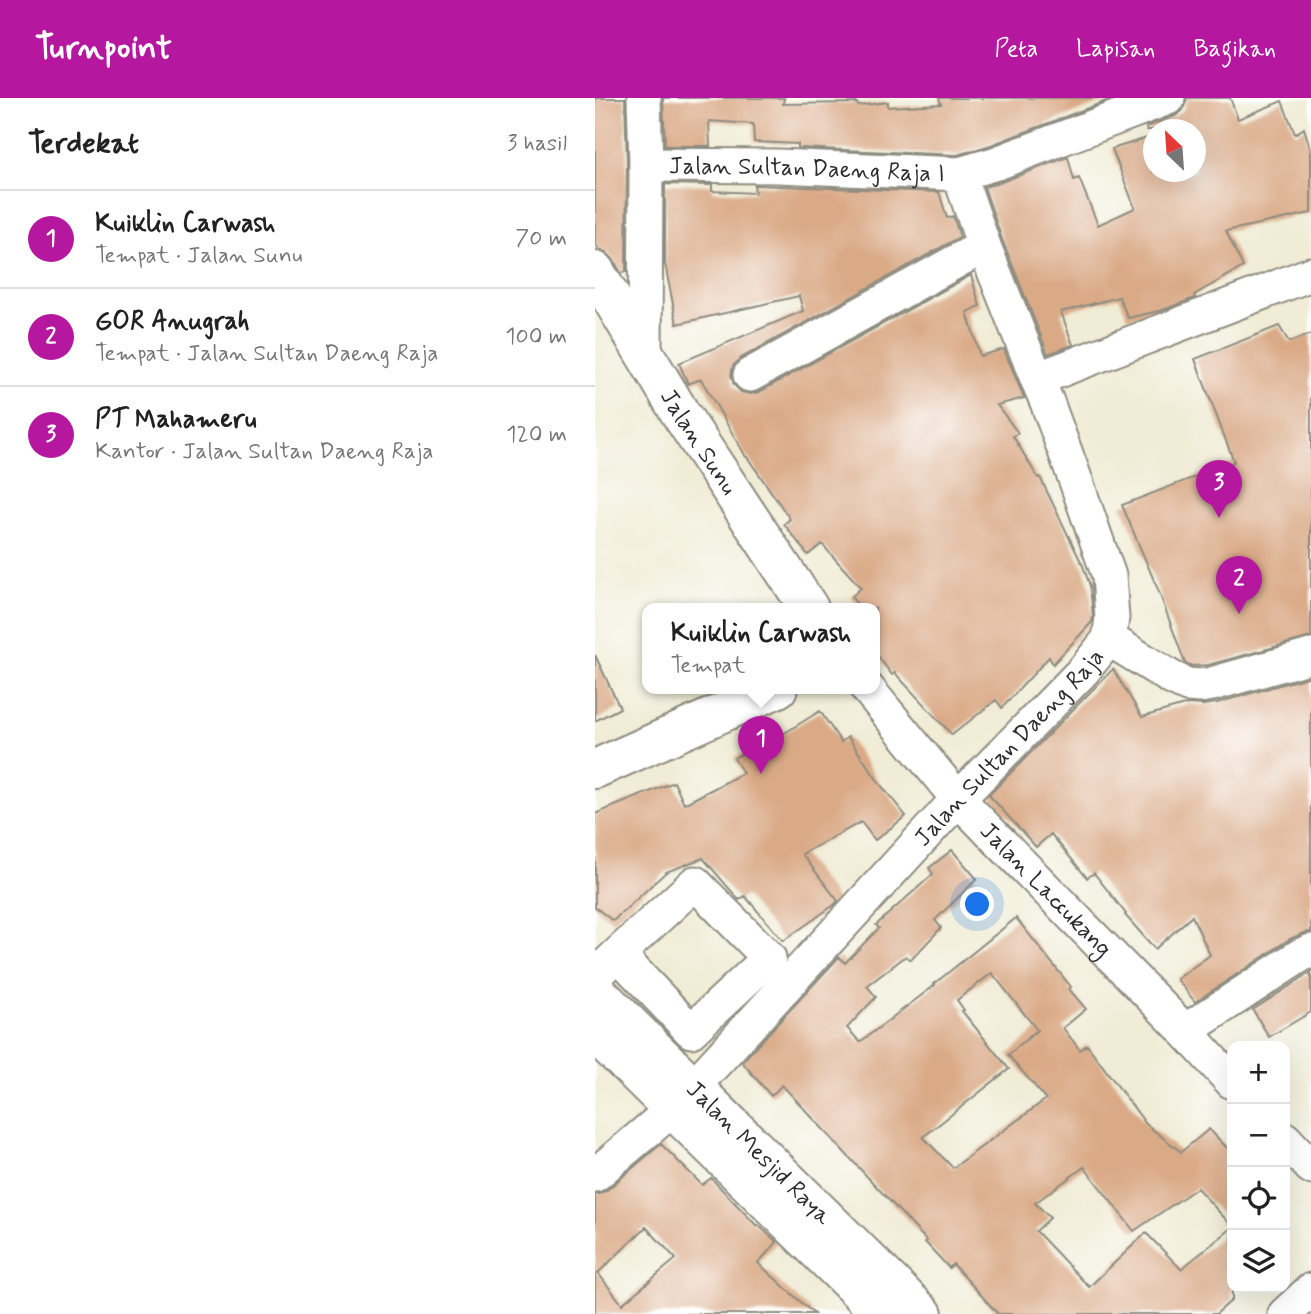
<!DOCTYPE html>
<html lang="id">
<head>
<meta charset="utf-8">
<style>
  body { margin:0; font-family:Mynerve,sans-serif; background:#f6f6f6; color:#222 }
  .controls { position:absolute; right:21px; bottom:21px; display:grid; overflow:hidden; border-radius:14px; box-shadow:0 7px 28px #0002 }
  .controls button { width:63px; height:63px; display:grid; place-items:center; padding:0; border:0; border-bottom:2px solid #e0e0e0; background:#fff; color:#222; font:35px sans-serif }
  .compass { position:absolute; left:548px; top:21px; width:63px; height:63px; border-radius:50%; background:#fff; box-shadow:0 7px 28px #0002; rotate:335deg }
  .you { position:absolute; left:383px; top:807px; width:24px; height:24px; margin:-18px; border:5px solid #fff; border-radius:50%; background:#1a73e8; box-shadow:0 0 0 10px #1a73e833 }
  .badge { display:grid; place-items:center; width:46px; height:46px; border-radius:50%; background:#b5179e; color:#fff; font-size:23px; font-weight:700 }
  .pin { position:absolute; translate:-50% -58px; filter:drop-shadow(0 2px 4px #0008) }
  .pin::after { content:''; position:absolute; top:37px; width:24px; height:21px; background:inherit; clip-path:polygon(0 0,100% 0,50% 100%) }
  .popup { position:absolute; left:47px; top:505px; width:238px; height:91px; box-sizing:border-box; display:grid; place-content:center; border-radius:14px; background:#fff; filter:drop-shadow(0 2px 5px #0005); font-size:23px; white-space:nowrap; color:#767676 }
  .popup b { font-size:26px; color:#222 }
  .popup::after { content:''; position:absolute; left:50%; top:100%; margin-left:-14px; border:14px solid transparent; border-top-color:#fff }
  .list { margin:0; padding:0; list-style:none }
  h2 { display:flex; justify-content:space-between; align-items:center; height:91px; margin:0; padding:0 28px; font-size:30px }
  h2 small { font-size:23px; font-weight:400; color:#767676 }
  .list li { display:grid; grid-template-columns:46px 1fr auto; gap:21px; align-items:center; box-sizing:border-box; height:98px; padding:0 28px; border-top:2px solid #e0e0e0 }
  .list b { display:block; font-size:26px; white-space:nowrap }
  .list p { margin:0; font-size:23px; white-space:nowrap; color:#767676 }
  .list em { font-size:23px; font-style:normal; color:#767676 }
  .icon { flex:none; width:38px; height:38px; fill:none; stroke:currentColor; stroke-width:2; stroke-linecap:round; stroke-linejoin:round }
  .map { position:relative; flex:none; width:716px; height:1216px; overflow:hidden }
  header { display:flex; align-items:center; gap:42px; box-sizing:border-box; height:98px; padding:0 35px; background:#b5179e; color:#fff }
  header strong { font-size:33px }
  nav { display:flex; gap:38px; margin-inline-start:auto; font-size:24px }
  main { display:flex }
  aside { flex:1; background:#fff }
  .map>svg:first-child { display:block }
  .building { fill:#daaa87; fill-rule:evenodd }
  .lines { fill:none; stroke-linecap:round; stroke-linejoin:round }
  .minor-casing { stroke:#8e8c80; stroke-width:37 }
  .major-casing { stroke:#8e8c80; stroke-width:42 }
  .highway-casing { stroke:#8e8c80; stroke-width:42 }
  .minor { stroke:#fff; stroke-width:33 }
  .major { stroke:#fff; stroke-width:38 }
  .highway { stroke:#fff; stroke-width:38 }
  .labels { text-anchor:middle; stroke-width:5; stroke-linejoin:round; paint-order:stroke }
  .street-label { font-size:24px; fill:#2b2b2b; stroke:#fff }
</style>
</head>
<body>
<header>
<strong>Turnpoint</strong>
<nav><a>Peta</a><a>Lapisan</a><a>Bagikan</a></nav>
</header>
<main>
<aside>
<h2>Terdekat<small>3 hasil</small></h2>
<ul class="list">
<li><span class="badge">1</span><div><b>Kuiklin Carwash</b><p>Tempat · Jalan Sunu</p></div><em>70 m</em></li>
<li><span class="badge">2</span><div><b>GOR Anugrah</b><p>Tempat · Jalan Sultan Daeng Raja</p></div><em>100 m</em></li>
<li><span class="badge">3</span><div><b>PT Mahameru</b><p>Kantor · Jalan Sultan Daeng Raja</p></div><em>120 m</em></li>
</ul>
</aside>
<div class="map">
<svg width="716" height="1216" viewBox="0 0 716 1216">
  <rect width="100%" height="100%" fill="#fff"/>
  <filter id="ink" filterUnits="userSpaceOnUse"><feTurbulence type="fractalNoise" baseFrequency=".0143" numOctaves="2"/><feDisplacementMap in="SourceGraphic" scale="14" xChannelSelector="R" yChannelSelector="G"/><feConvolveMatrix kernelMatrix="1 2 1 2 8 2 1 2 1" color-interpolation-filters="sRGB"/></filter>
  <filter id="wash" filterUnits="userSpaceOnUse"><feTurbulence type="fractalNoise" baseFrequency=".00686" numOctaves="4" result="noise"/><feDisplacementMap in="SourceGraphic" scale="28" xChannelSelector="R" yChannelSelector="G"/><feGaussianBlur stdDeviation="1.57" result="paint"/><feColorMatrix in="noise" values="0 0 0 0 0 0 0 0 0 0 0 0 0 0 0 0 0 1.4 0 .05"/><feComposite in="paint" operator="in"/></filter>
  <g filter="url(#wash)">
    <rect width="100%" height="100%" fill="#f0ecd5"/>
    <g id="blocks">
      <path class="building" d="M0 0H30L32 67 31 174 26 175 18 161 11 154 4 152 0 145Z
        M68 0H189L188 6 262 5 263 8 293 4V9L346 6 344 0H519L396 47 362 57 203 50V46L159 44 158 26 114 23 115 48H70Z
        M592 0H635L643 21 687 3 700 36 709 30 716 53V115L631 133 648 169 599 197 600 200 568 212 533 220 524 199 466 214 478 247 453 256 407 141 389 89 409 83 473 59 479 82 484 80 503 127 540 110 517 51 558 38V74H600V32H552L551 29 580 18 588 12Z
        M70 86 117 87V93L160 95 159 87 344 94 352 120 358 118 365 139 146 260 138 268 136 277 139 287 146 294 155 296 164 294 376 177 385 208 372 214 385 258 409 251 429 300 402 307 423 335 418 338 443 380 445 379 488 468 495 488 498 519 497 524 458 566 454 559 407 610 401 602 357 637 300 575 297 577 280 554V510H266L256 499 266 490 227 446 213 457 189 426 195 421 152 359H151L106 281 93 286 84 265 208 213 204 198 82 226 70 166Z
        M684 228 694 244 716 236V539L613 567 597 568 590 565 564 494 527 407 639 364 600 261Z
        M0 557 25 610 0 623Z
        M518 571 547 619 593 606 608 607 622 605 716 578V834L709 835 695 841 600 904 582 881 615 857 597 818 560 851 530 817 531 816 499 775 492 780 456 736 441 749 394 697Z
        M225 613 246 644 253 639 285 686 311 718 280 742 266 724 207 756 243 803 239 807 188 843 150 798 144 802 108 760 71 774 18 823 0 809V716L79 684 89 706 148 675 139 660 165 647 167 649Z
        M357 752 382 781 340 822 346 830 316 862 311 858 272 888 281 899 252 930 265 944 340 887 339 886 421 820 476 889 474 891 491 911 468 930 485 952 492 947 551 1026 586 1054 614 1031 637 1055V1128L602 1090 539 1133 489 1069 440 1105 455 1120 441 1133 494 1189 551 1135 586 1171 637 1130V1202L621 1216H403L358 1166 354 1170 330 1144 332 1143 187 987 176 998 147 964 244 859 250 865 284 830 281 827 338 776 334 770ZM397 875 442 932 413 957 451 1001 358 1070 328 1039 414 971 367 913 369 912 362 902Z
        M716 874V914L674 939 658 912Z
        M66 1046 107 1087 116 1080 162 1128 163 1127 182 1144 163 1165 219 1216H0V1096H4L12 1092ZM51 1129 81 1161 27 1206 3 1175Z"/>
    </g>
  </g>
  <g filter="url(#ink)">
    <use href="#blocks" fill-opacity="0" stroke="#8e8c80" stroke-width="2"/>
    <g class="lines">
      <defs>
        <g id="minor">
          <path d="M49 0 51 67 50 256"/>
          <path id="s1" d="M51 67 183 68 364 76 389 148 442 281"/>
          <path d="M364 76 402 65 573 0"/>
          <path d="M155 277 389 148"/>
          <path d="M514 541 577 580 592 587 605 588 617 586 716 558"/>
          <path id="s2" d="M272 590 363 701 590 933 637 984"/>
          <path d="M0 878 23 856 96 933 174 860 100 785 23 856"/>
          <path d="M590 933 706 857 716 853"/>
          <path id="s3" d="M98 989 363 701 489 572 514 541 517 520 514 478 482 386 452 304 442 281 716 176"/>
          <path d="M690 1041 716 1069"/>
          <path d="M0 1077 78 1011"/>
          <path d="M690 1216 716 1192"/>
        </g>
        <g id="major">
          <path id="s4" d="M0 173 85 315 214 510"/>
          <path d="M0 671 183 590"/>
        </g>
        <g id="highway">
          <path id="s5" d="M0 892 328 1216"/>
          <path d="M0 935 287 1216"/>
        </g>
      </defs>
      <use href="#minor" class="minor-casing"/>
      <use href="#major" class="major-casing"/>
      <use href="#highway" class="highway-casing"/>
      <use href="#minor" class="minor"/>
      <use href="#major" class="major"/>
      <use href="#highway" class="highway"/>
    </g>
  </g>
  <g class="labels">
    <g class="street-label">
      <text dy="8" stroke="none"><textPath href="#s1" startOffset="161">Jalan Sultan Daeng Raja I</textPath></text>
      <text dy="8" stroke="none"><textPath href="#s4" startOffset="200">Jalan Sunu</textPath></text>
      <text dy="8" stroke="none"><textPath href="#s3" startOffset="464">Jalan Sultan Daeng Raja</textPath></text>
      <text dy="8" stroke="none"><textPath href="#s2" startOffset="270">Jalan Laccukang</textPath></text>
      <text dy="8" stroke="none"><textPath href="#s5" startOffset="231">Jalan Mesjid Raya</textPath></text>
    </g>
  </g>
</svg>
<div class="controls">
<button>+</button>
<button>−</button>
<button><svg class="icon" aria-label="locate" viewBox="0 0 24 24"><circle cx="12" cy="12" r="6"/><path d="M12 2v4M12 18v4M2 12h4M18 12h4"/></svg></button>
<button><svg class="icon" aria-label="layers" viewBox="0 0 24 24"><path d="M12 4l9 5-9 5-9-5zM3 14l9 5 9-5"/></svg></button>
</div>
<svg class="compass" viewBox="-18 -18 36 36"><path d="M0-13l5 13h-10z" fill="#e53935"/><path d="M0 13l5-13h-10z" fill="#767676"/></svg>
<div class="you"></div>
<div class="pin badge" style="left:166px;top:676px">1</div>
<div class="popup"><b>Kuiklin Carwash</b>Tempat</div>
<div class="pin badge" style="left:644px;top:516px">2</div>
<div class="pin badge" style="left:624px;top:420px">3</div>
</div>
</main>
</body>
</html>
